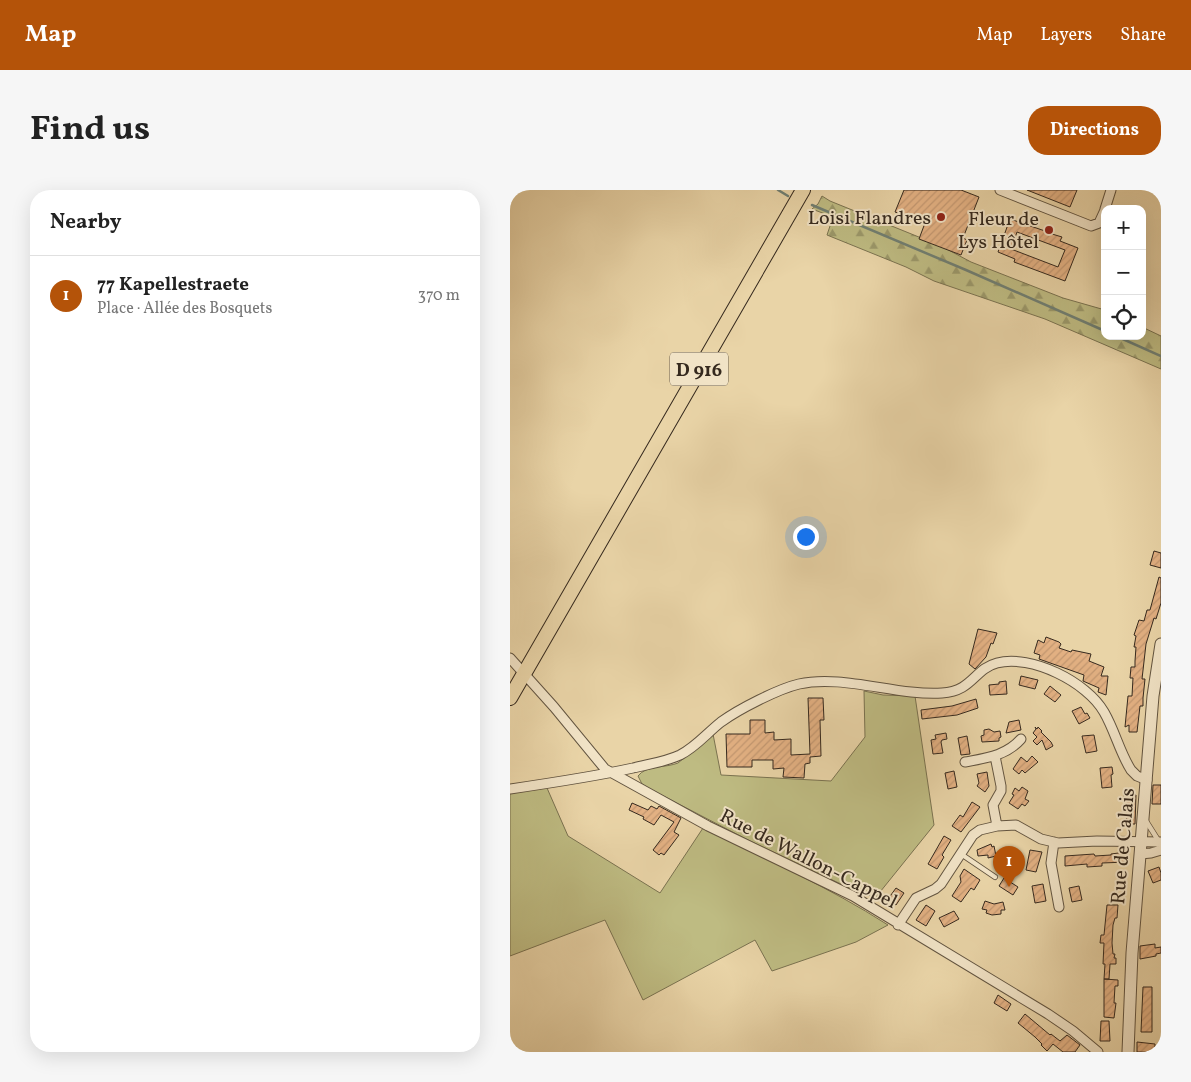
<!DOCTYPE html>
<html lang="en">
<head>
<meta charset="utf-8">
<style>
  body { margin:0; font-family:Vollkorn,serif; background:#f6f6f6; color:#222 }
  .controls { position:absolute; right:15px; top:15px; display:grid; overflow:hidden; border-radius:10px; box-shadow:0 5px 20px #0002 }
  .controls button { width:45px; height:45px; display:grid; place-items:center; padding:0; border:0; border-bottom:1px solid #e0e0e0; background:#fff; color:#222; font:25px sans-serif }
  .you { position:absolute; left:295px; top:346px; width:18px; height:18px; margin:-12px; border:4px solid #fff; border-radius:50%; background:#1a73e8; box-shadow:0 0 0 8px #1a73e833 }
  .badge { display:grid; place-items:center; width:32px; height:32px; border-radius:50%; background:#b45309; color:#fff; font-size:16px; font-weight:700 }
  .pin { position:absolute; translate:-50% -41px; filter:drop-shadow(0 1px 2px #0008) }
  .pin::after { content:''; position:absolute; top:26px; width:18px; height:15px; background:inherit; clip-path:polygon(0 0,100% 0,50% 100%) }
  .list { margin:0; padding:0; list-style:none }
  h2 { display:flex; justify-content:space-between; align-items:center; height:65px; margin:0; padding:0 20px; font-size:21px }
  h2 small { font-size:16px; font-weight:400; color:#767676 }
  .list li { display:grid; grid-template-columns:32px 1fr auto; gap:15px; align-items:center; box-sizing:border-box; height:80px; padding:0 20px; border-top:1px solid #e0e0e0 }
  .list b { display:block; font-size:19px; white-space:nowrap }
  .list p { margin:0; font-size:16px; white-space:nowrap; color:#767676 }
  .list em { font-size:16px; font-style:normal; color:#767676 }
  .icon { flex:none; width:28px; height:28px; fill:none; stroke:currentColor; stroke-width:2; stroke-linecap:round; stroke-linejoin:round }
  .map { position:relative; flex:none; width:651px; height:862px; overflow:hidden; border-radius:20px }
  header { display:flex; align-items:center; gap:30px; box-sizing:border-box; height:70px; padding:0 25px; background:#b45309; color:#fff }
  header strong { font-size:24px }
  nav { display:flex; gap:28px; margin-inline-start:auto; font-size:18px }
  .intro { display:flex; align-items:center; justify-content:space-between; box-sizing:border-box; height:120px; padding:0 30px }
  h1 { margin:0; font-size:35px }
  .button { padding:12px 22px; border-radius:20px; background:#b45309; color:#fff; font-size:18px; font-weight:700 }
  main { display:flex; gap:30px; padding:0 30px }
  aside { flex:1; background:#fff; border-radius:20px; box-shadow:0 5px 20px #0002 }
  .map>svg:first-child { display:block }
  .green { fill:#bebb82; stroke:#7a7250 }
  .forest { fill:url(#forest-firs); stroke:#7a7250 }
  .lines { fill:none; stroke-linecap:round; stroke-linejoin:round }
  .stream { stroke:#707f73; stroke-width:2.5 }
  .building { fill:url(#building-hatch); stroke:#35291e; fill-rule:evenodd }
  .service-casing { stroke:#625440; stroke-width:6 }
  .minor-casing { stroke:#625440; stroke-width:11 }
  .tertiary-casing { stroke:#625440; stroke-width:13 }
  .primary-casing { stroke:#35291e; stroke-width:16 }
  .service { stroke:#f1e3c6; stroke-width:4.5 }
  .minor { stroke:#f1e3c6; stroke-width:9 }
  .tertiary { stroke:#f1e3c6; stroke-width:11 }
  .primary { stroke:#e9d4a7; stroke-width:14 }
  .poi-dot { fill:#8f2418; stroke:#f1e3c6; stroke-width:2 }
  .labels { text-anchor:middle; stroke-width:4; stroke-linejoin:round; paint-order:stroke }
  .shield { fill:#f1e3c6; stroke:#6d6150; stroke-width:1 }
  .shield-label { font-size:19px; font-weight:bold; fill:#35291e }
  .poi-label { font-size:20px; fill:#35291e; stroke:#f1e3c6; text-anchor:end }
  .street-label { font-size:20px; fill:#35291e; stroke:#f1e3c6 }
</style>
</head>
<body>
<header>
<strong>Map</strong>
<nav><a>Map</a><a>Layers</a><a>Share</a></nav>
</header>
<div class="intro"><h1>Find us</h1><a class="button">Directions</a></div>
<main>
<aside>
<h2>Nearby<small></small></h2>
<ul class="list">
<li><span class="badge">1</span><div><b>77 Kapellestraete</b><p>Place · Allée des Bosquets</p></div><em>370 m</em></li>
</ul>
</aside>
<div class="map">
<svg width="651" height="862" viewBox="0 0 651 862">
  <defs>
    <pattern id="forest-firs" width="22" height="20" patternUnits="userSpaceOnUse" patternTransform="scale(1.25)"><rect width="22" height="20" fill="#bebb82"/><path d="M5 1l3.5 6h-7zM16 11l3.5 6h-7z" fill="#9b986a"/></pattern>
    <pattern id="building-hatch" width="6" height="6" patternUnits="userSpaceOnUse" patternTransform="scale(1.25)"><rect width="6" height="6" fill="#e3b183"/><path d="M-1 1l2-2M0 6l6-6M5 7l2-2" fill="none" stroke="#c39871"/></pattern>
  </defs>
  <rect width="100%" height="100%" fill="#e9d4a7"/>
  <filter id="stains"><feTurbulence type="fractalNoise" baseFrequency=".004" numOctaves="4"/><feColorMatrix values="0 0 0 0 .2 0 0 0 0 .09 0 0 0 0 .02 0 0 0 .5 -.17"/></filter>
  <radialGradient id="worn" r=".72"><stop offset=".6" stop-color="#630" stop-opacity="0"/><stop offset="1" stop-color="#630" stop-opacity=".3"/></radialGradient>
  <path class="green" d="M354 501 373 505 405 506 424 635 366 707 352 704 236 649 138 598 132 594 128 586C136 575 156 578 168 573L203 544 211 585 321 591 355 547Z
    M37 598 58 646 150 703 193 638C255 669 319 697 378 735L346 752 262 781 245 750 133 810 95 730 0 766V602Z"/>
  <path class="forest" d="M312 6 320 11 431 56 461 72 553 108 595 120V146H632V137L651 146V179L535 129 424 91 396 77 317 45 323 27 302 19 308 14Z"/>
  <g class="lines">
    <path class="stream" d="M268 0 278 6
      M302 15 456 80 595 141
      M606 146 651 166"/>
  </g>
  <path class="building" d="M394 0H451L469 7 453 48 457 50 451 65 409 49 415 33 385 22Z
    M517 0H567L560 17Z
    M500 29 535 41 537 36 544 39 542 44 552 47 550 51 568 58 555 91 504 72 505 69 488 62ZM507 42 555 60 548 77 501 59Z
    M644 361 651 363V378L640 375Z
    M649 387 651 388V413L646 429 644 428 636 454 632 489H635L633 508V516H630L627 542H619V535L615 537 618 506H622L623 488H620L621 477H625V471L626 457H624L626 446 624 445 629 430 634 431 637 420H640Z
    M468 439 487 443 483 454 481 453 476 467 465 479 459 474Z
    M536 447 549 452 551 454 549 458 561 462 562 460 581 464 579 471 594 477 591 486H598L596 505 588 502 589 498 573 491 574 485 529 469 530 465 524 463 528 450 534 453Z
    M511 486 528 490 525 499 509 495Z
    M496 491 497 504 480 505 479 495 489 494V492Z
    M540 496 551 505 545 512 534 504Z
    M298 508H313L314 530H310L311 566 300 567V573L295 574 294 588 273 587 274 578 263 579V570H242V577H217L216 544H240V530H255V543L264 542V550L281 549V565L300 564Z
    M466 509 468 518 447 525 412 529 411 520 442 516Z
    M571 517 575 524 577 523 580 528 569 534 562 521Z
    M509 530 511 540 496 543 499 532Z
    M525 537 527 539 528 537 532 541 531 542 541 552 543 556 536 560 532 550 527 555 523 551 527 547 523 543 526 539Z
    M479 539 484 542 490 541 491 547 489 548V551L472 552 471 546 474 545V540Z
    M436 543 437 549 432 550 431 552 433 563 423 564 421 550 426 549 425 545Z
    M584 545 587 561 576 563 572 546Z
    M457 546 460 564 451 565 448 548Z
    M522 566 528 572 515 583 512 580 509 584 503 579 511 567 517 572Z
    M602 577 603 584 601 585 602 597 592 598 590 578Z
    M444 581 447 597 438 599 435 583Z
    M477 582 479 596 475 602 467 596 469 593 467 584Z
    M643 595H651V614H642Z
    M512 597 518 601 515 609 519 611 515 616 512 614 508 619 499 613 504 605 502 604 505 598 509 601Z
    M614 605H626L625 634H617Z
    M462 612 470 617 451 642 442 636 450 625 453 627Z
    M122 613 138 620 141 616 147 619 149 616 171 628 164 642 169 645 154 665 151 663 149 665 143 660 164 632 151 625 144 635 133 629 134 627 119 620Z
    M434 646 441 650 432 665 434 667 427 679 418 674Z
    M481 654 482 657 484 656 486 666 478 668V665L468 666 467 660Z
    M520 660 532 662 526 682 516 680Z
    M616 662 617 672 592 673V676L577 677V674L555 676V666L584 664 585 666 601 665V664Z
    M649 677 651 683V690L643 693 638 681Z
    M454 679 470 690 464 700 461 698 451 712 442 706 451 692 450 686Z
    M494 688 508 697 503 705 489 696Z
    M533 694 536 711 525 713 522 696Z
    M569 696 572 710 562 712 559 698Z
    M386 698 394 703 386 715 378 709Z
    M475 711 484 714 493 712 495 720H491V724L482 725 476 723 477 720 472 719Z
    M416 715 425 721 416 736 406 730Z
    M597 715H608L607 728H605L603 735 602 753 603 764H605L604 768H606V774H600L599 789H594L595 774H593L594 753H590L591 745H594Z
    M444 721 449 729 434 737 429 728Z
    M645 754V758L651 757V763L646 764V766L630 769V756Z
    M594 789 608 790V796H605L604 813H606L604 828 594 827Z
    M633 797H642V842H631Z
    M488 805 501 814 497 821 484 813Z
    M515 824 540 845 541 844 550 851 557 845 570 855 565 862H553L543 854 537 861 531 855 532 854 525 847 508 833Z
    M591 831H599L600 851H590Z
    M627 852 645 854V862H627Z"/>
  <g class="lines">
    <defs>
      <path id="service" d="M636 631 648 650
        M451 664 485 687"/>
      <path id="minor" d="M490 0 581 36 589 33 595 20
        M595 19 601 0
        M0 468 44 517 95 579 198 636 343 706 538 824 563 841 588 862
        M485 566 491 596V601L483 615 487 636
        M455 572C476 568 496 566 511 549
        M0 599C41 593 82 587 123 578 139 574 155 572 170 565 186 557 197 543 211 532 229 519 268 499 289 494 332 484 387 506 432 503 463 501 464 479 487 473 521 464 577 492 594 522 605 541 610 563 621 580L627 586 637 590
        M544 652 541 673 549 717
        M630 664 641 663 651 660
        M388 735 406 708 425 699 431 694 463 645 470 640 487 636 506 635 531 649 548 653 587 651 651 652"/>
      <path id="tertiary" d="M618 862 622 763 643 506 651 454"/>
      <path id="primary" d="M0 508 293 0"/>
    </defs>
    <use href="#service" class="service-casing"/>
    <use href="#minor" class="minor-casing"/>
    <use href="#tertiary" class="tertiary-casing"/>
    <use href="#primary" class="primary-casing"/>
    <use href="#service" class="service"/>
    <use href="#minor" class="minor"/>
    <use href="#tertiary" class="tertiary"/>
    <use href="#primary" class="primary"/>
  </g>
  <g class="poi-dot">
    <circle cx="431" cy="27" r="5"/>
    <circle cx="539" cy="40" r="5"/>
  </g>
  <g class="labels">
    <rect class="shield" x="160" y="162.5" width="58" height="33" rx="4"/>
    <g class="shield-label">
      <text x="189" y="186">D 916</text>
    </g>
    <g class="poi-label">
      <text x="421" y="34">Loisi Flandres</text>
      <text x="529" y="35">Fleur de<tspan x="529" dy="23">Lys Hôtel</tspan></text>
    </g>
    <g class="street-label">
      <text transform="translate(612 656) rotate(-85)" y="7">Rue de Calais</text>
      <text transform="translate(299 668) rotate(27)" y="7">Rue de Wallon-Cappel</text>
    </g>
  </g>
  <rect width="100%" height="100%" filter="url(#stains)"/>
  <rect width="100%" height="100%" fill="url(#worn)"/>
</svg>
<div class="controls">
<button>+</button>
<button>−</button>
<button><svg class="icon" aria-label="locate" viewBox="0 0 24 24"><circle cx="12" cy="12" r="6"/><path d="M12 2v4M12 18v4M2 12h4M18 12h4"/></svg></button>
</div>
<div class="you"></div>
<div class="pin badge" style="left:499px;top:697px">1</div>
</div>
</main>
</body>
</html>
